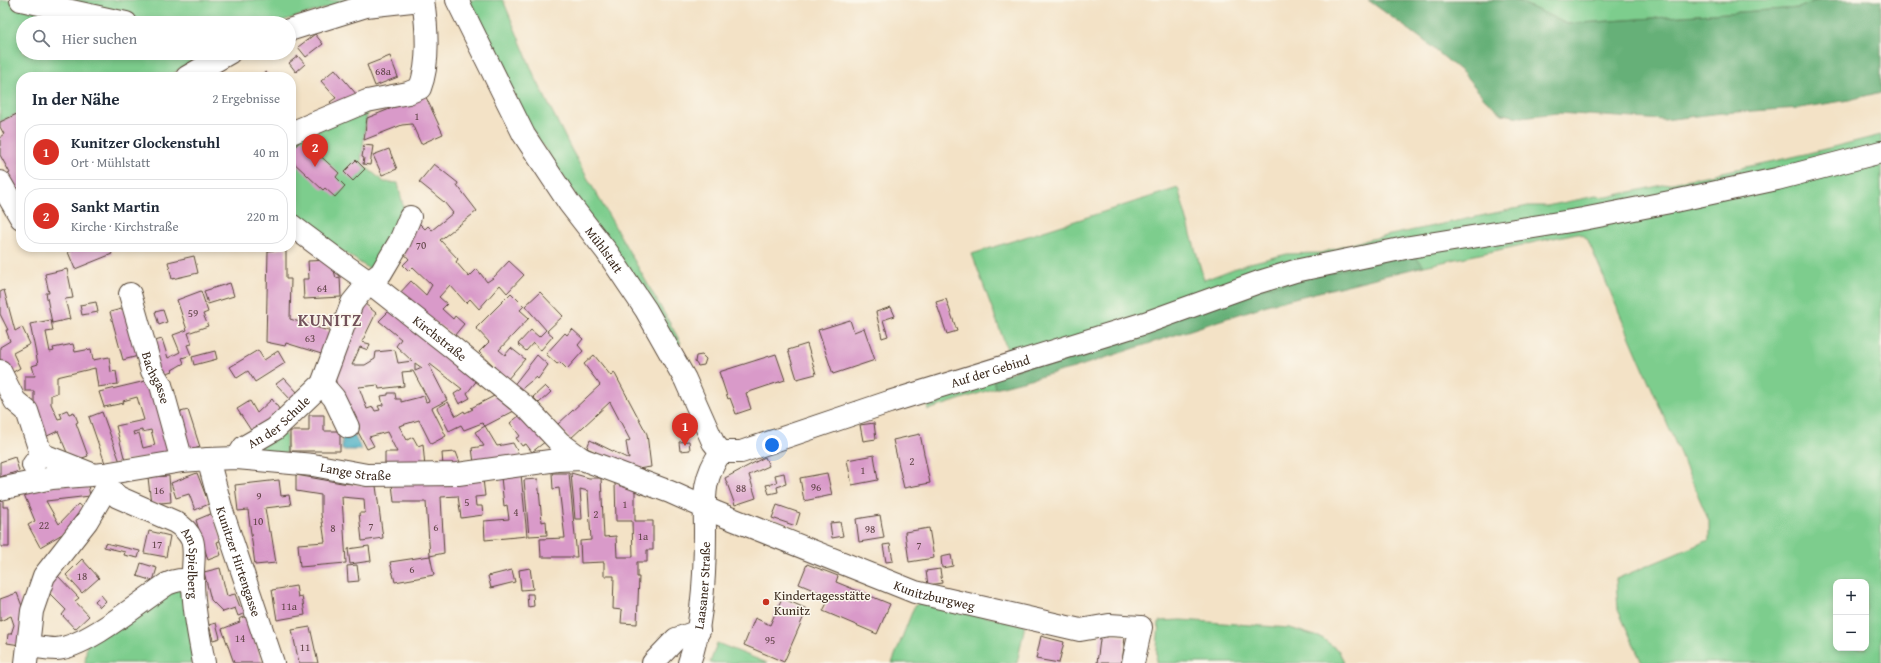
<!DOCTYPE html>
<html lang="de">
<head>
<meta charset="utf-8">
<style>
  body { margin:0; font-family:"Gentium Book Plus",serif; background:#f6f6f7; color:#1f2937 }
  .controls { position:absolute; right:12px; bottom:12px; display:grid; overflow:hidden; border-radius:8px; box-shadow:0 2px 6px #0003 }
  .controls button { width:36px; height:36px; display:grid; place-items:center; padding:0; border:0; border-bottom:1px solid #e0e1e3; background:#fff; color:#1f2937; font:20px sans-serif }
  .you { position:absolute; left:772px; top:445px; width:14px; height:14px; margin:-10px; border:3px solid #fff; border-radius:50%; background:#1a73e8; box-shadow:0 0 0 6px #1a73e833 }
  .badge { display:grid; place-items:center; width:26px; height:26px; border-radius:50%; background:#d93025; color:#fff; font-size:13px; font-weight:700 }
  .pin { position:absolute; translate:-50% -33px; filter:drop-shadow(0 1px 2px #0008) }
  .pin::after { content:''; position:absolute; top:21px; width:14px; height:12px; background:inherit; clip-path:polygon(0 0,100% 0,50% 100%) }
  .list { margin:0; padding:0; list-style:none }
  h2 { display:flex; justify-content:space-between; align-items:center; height:52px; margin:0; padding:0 16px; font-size:17px }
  h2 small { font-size:13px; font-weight:400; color:#747a83 }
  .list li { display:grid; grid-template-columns:26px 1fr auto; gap:12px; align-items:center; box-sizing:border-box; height:56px; margin:0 8px 8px; padding:0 8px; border:1px solid #e0e1e3; border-radius:16px }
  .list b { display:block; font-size:15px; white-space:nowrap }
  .list p { margin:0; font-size:13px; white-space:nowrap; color:#747a83 }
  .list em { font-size:13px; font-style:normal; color:#747a83 }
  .icon { flex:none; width:22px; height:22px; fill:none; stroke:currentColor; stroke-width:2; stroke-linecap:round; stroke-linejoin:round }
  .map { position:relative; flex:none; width:1881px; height:663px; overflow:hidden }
  .search { position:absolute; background:#fff; box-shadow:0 2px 6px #0003; left:16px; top:16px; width:280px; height:44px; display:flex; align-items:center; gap:10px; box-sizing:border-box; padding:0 14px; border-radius:22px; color:#747a83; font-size:15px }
  .panel { position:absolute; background:#fff; box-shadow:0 2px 6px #0003; left:16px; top:72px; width:280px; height:180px; border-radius:16px }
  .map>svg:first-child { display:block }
  .green { fill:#7dcd8d; stroke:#5c7c56; fill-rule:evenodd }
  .forest { fill:#66b078; stroke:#506d4b }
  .water { fill:#41aac1; stroke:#3e6a70 }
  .building { fill:#d99ac9; fill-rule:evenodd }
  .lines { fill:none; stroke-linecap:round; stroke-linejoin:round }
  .minor-casing { stroke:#574637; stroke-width:24 }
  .minor { stroke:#fff; stroke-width:22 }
  .poi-dot { fill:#c8321e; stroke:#fbf7ec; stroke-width:1.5 }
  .labels { text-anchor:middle; stroke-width:3; stroke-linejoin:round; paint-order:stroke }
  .number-label { font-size:11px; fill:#624649 }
  .street-label { font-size:13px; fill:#3b2a1e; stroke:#fbf7ec }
  .poi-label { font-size:13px; fill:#3b2a1e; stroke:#fbf7ec; text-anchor:start }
  .district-label { font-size:17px; font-weight:bold; letter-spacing:1px; fill:#72515a; stroke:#fbf7ec }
</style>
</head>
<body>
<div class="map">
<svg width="1881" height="663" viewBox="0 0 1881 663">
  <rect width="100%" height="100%" fill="#fbf7ec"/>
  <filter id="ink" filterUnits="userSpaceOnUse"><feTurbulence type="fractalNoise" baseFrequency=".025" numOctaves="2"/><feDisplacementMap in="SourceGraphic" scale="8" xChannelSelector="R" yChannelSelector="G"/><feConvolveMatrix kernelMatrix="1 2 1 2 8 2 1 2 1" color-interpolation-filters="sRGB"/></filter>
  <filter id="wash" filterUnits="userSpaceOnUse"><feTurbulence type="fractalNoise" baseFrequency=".012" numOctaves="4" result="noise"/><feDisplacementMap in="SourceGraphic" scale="16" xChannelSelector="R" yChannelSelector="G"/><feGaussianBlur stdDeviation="0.9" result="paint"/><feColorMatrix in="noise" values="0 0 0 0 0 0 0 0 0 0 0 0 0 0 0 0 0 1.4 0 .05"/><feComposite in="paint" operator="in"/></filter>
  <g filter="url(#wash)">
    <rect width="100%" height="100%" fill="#f3e2c6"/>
    <path class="green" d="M0 0H354L275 23H23V53H204L168 77H21V112L0 122Z
      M466 0H503L534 75 571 149 681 343 676 346 531 128Z
      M1516 0H1817L1799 8 1567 24Z
      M368 105 361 163 384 182 398 183 405 215 375 273 347 254 291 221V138Z
      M1881 135V663H1642L1618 610 1616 579 1709 540V521L1587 238 1577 233 1424 266 1413 254 1015 371 972 254 1178 188 1204 280 1250 263 1287 254 1320 253 1362 241 1528 206H1547L1596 196 1607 197 1797 156ZM1836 582H1866V648H1836Z
      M993 378 995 388 928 410 925 397Z
      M286 433V454L251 449Z
      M183 583 199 663H85L87 642Z
      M919 602 1025 625 1017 663H892L914 607Z
      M1182 620 1290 628 1322 638 1339 651 1344 663H1156L1159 621Z
      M717 643 767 663H710Z"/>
    <path class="forest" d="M1368 0H1516L1567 24 1799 8 1817 0H1881V92L1849 100 1800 108 1722 113 1664 120 1558 113 1521 117 1502 114 1485 99 1463 73 1422 39Z
      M1413 254 1424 266 1270 304 1074 368 995 388 993 378 1258 289Z"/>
    <path class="water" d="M352 431 362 450H342V432Z"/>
    <g id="blocks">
      <path class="building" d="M315 34 323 44 306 57 298 47Z
        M298 56 305 64 296 72 289 63Z
        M390 56 398 77 375 86 367 65Z
        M335 69 357 95 337 110 330 102 336 98 321 81Z
        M219 70 223 77H206Z
        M266 72 270 77H258Z
        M425 95 443 134 421 144 412 124 402 125 364 140 367 118Z
        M21 112V200L4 177 10 173 0 155V137L4 134 0 127V122Z
        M302 139 339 173 336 177 345 186 335 197 325 188 323 190 291 160V151Z
        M364 145 373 146 370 165 363 164 364 158 362 157Z
        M389 149 397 169 382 175 373 155Z
        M356 160 365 169 353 181 344 172Z
        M434 164 458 183 457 185 477 211 440 240 458 259 456 262 469 277 477 269 487 282 493 278 509 261 524 275 507 293 500 285 479 309 470 299 466 303 450 285 439 297 447 304 442 309 453 319 455 316 464 324 454 336 398 295 411 281 426 295 432 285 413 267 409 271 403 265 409 259 401 250 414 218 425 229 428 226 432 230 453 213 444 202 419 182Z
        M81 247H109L112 254 75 269 68 252Z
        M286 248V279H291L290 319 335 333 328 356 286 343 285 346 266 342 268 251Z
        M194 256 198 273 172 279 168 262Z
        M331 260 336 278 340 277 341 297 304 299 303 279H309L308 261Z
        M67 269 73 298 65 299 70 319 52 323 46 293H49L45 274Z
        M230 283 234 296 208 304 204 291Z
        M4 290 15 331 22 327 30 344 13 353 20 368 8 375 0 360V347L10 341 6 330H8L0 314V292Z
        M201 291 208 312 203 314 208 326 188 333 192 344 187 345 191 355 182 358 184 363 172 370 173 371 158 376 148 343 162 339 168 358 180 352 173 335 187 330 177 300Z
        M540 292 563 316 547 331 553 336 541 350 533 343 526 351 518 344 531 330 539 337 546 330 525 306Z
        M511 293 524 306 520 310 529 318 499 350 505 355 511 348 525 359 507 380 494 369 495 367 479 352 489 342 476 328Z
        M946 299 957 331 947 334 936 302Z
        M96 302 98 312 82 315 80 305Z
        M364 303 376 313 362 342 370 344 368 350 360 347 352 365H365L375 359 376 352 395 350 398 363 412 361 396 346 401 339 379 321 391 309 478 379 467 393 470 398 459 404 454 394 462 389 430 364 429 365 447 400 432 408 446 436 431 444 419 420 399 426 407 440 413 437 418 446 423 444 425 468 385 469V452H397L387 432 369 437 374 446 367 449 339 396 335 377 348 335ZM415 363 422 368 415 371ZM413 371 429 401 426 402 424 396 401 402V399H396L395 393H388V395L381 396 383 405 378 406 380 410 375 411 373 407 367 409 359 387 378 385 379 389 404 386 402 372Z
        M129 307 142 355 123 360 110 312Z
        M891 307 895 316 883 320 888 336 882 338 876 312Z
        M163 310 167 322 159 325 155 312Z
        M51 320 53 331 46 332 50 352 54 351 53 348 73 344 75 352 91 349 93 360 109 357 111 372 116 371 118 384 98 387 95 368 57 377V393L51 395V404L58 419 62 418 60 413 67 410 69 414 74 412 78 422 76 423 88 456 71 462 58 431 45 437 34 411V391H25V376H35L32 366 38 364 30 324Z
        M850 320 854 332 864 328 875 360 833 374 818 330Z
        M572 329 583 339 578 345 583 351 567 369 560 362 557 364 546 354 565 333 567 335Z
        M807 344 816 374 797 379 788 350Z
        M258 350 264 360 278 351 285 363 255 382 248 371 237 378 230 367Z
        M215 351 217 359 194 365 192 357Z
        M776 354 785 380 746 393 751 409 736 414 730 398 728 399 719 372Z
        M537 355 548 365 538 379 536 377 519 391 513 386Z
        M594 355 611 376 614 372 647 434 651 467 631 470 587 448 590 440 629 459 626 442 630 440 610 402 570 439 557 425 600 385 584 364Z
        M702 355 706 359 704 365 698 366 695 362 696 356Z
        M284 378 299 394 291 400 276 384Z
        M150 380 172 453 125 461 116 426 144 420 137 397 123 401 124 403 104 407 99 392ZM142 430V432L151 430 155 445 143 448 139 433 134 435 133 432Z
        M545 386 551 392 539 403 533 397Z
        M496 395 516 410 485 426 482 423 464 430 461 425 449 431 437 408 448 402 456 416 464 411 465 413 473 409 471 408Z
        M272 399 282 413 254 435 237 409 250 401 257 413Z
        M188 410 200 447 185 452 173 414Z
        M102 412 120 462 106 466 89 417Z
        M524 412 546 441 532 452 526 444 522 446 516 438 520 436 510 423Z
        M309 415H324V431H340V451H290V431H309Z
        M874 423 876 439 863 441 860 425Z
        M485 426 497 446 513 443 521 458 474 463 472 448 484 446 475 432Z
        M920 434 930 483 904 488 893 440Z
        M689 441 690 450 680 451 679 442Z
        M456 452 461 465 443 466 442 453Z
        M874 455 878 480 852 485 847 460Z
        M15 457 19 471 0 477V462Z
        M765 457 769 466 749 475 756 498 735 505 725 478Z
        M197 473 209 504 195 510 189 494 176 498 171 483Z
        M552 473H569L577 557H541L540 539 565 538 559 488 553 489Z
        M571 473 589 478H601L604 537 616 536 617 557H633L632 521H616L615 483 635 487V521H653V550H647V562H637V577H639L637 624 621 623 622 610 613 609 614 576H604V562L581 563 580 541 591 540 588 491 580 489 582 519H575Z
        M784 473 786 484 777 487 778 492 769 494 766 485 777 483 775 475Z
        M827 473 832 495 804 501 800 478Z
        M521 474 527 536 485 540 484 521 509 519 507 505 504 506 501 477Z
        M296 475 342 483 376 486 383 538 362 541 359 513H365L364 499 342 497 346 563 300 567 298 544 325 542 321 514V495L296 491Z
        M169 476 171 502 151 504 148 477Z
        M483 479 485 496 475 497 476 506H482L483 515 461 518 458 496 441 497 444 553 430 556 426 502H394L392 484Z
        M538 479 542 522 546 521 547 535 529 536 524 480Z
        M87 480 90 496 46 501 59 524 78 504 86 511 64 533 40 547 28 525 35 521 23 492Z
        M279 480 281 496 289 495 291 505 265 508 269 532H271L276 563 255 565 248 510 238 511 235 485Z
        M3 498V507H9V547H1L0 499Z
        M777 505 800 513 796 526 772 518Z
        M213 513 222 540 217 542 221 555 208 560 196 520Z
        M880 515 884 538 859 542 856 519Z
        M840 522 843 536 832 538 830 523Z
        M929 528 934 558 909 562 905 532Z
        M149 531 170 536 166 557 144 553Z
        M105 543 140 551 138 558 124 555 125 552 104 547Z
        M890 544 893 561 886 562 883 545Z
        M369 546 371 561 350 564 348 549Z
        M951 555 953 566 942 568 941 557Z
        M430 556 434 575 395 582 390 562Z
        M82 559 99 578 82 593 66 575Z
        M141 563 157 568 153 581 137 576Z
        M807 564 838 576 836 582 890 604 877 634 823 611 830 597 799 584Z
        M357 565 359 581 348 582 347 566Z
        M220 568 227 596 235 594 240 607 243 606 246 613 238 616 235 608 223 612 211 600 204 572Z
        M530 568 533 589 521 590 519 570Z
        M940 569 942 583 928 585 926 571Z
        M512 570 515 582 491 588 488 576Z
        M57 575 79 598 75 601 89 616 75 629 62 615 66 610 44 588Z
        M296 586 298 597 302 596 305 615 277 620 272 590Z
        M17 593 25 614 20 645 7 643 8 634H11L14 625 11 616 0 621V599Z
        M527 594H533L534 606 528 607Z
        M101 595 106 601 100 607 95 601Z
        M782 598 807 609 784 662 744 645 755 618 770 625Z
        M247 616 262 663H234L222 629 240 622 239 619Z
        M216 623 220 638 213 640 209 625Z
        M310 627 318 663H299L292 630Z
        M1101 632 1125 637 1122 663H1097Z
        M1041 636 1064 642 1059 663 1036 659Z"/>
    </g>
  </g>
  <g filter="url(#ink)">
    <use href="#blocks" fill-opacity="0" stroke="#574637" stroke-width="1"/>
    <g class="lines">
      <defs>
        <g id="minor">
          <path d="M21 0 126 23"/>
          <path id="s1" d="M457 0 524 135 569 203 607 252 646 310 685 379 713 442 721 452"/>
          <path d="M289 30 366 6 421 0"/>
          <path d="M187 77 229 53"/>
          <path d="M291 133 367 101 408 93 420 88C430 62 427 27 423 0"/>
          <path d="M0 182 21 218"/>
          <path id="s2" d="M291 225 346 266 369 282 453 348 528 409 560 443 582 459"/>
          <path id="s3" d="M130 294 152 371 161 385 182 461"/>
          <path d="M0 371 15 401 27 411 41 454"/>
          <path d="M322 384 334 398 348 427"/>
          <path id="s4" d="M721 452H741L889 402 1145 323 1259 282 1295 271 1410 247 1583 219 1670 202 1777 179 1881 152"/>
          <path id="s5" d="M237 458 244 447 275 429 322 384 352 303 369 282 381 273 400 241 410 217"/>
          <path id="s6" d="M208 459 222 511 273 663"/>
          <path d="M33 465 41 454 89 473"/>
          <path id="s7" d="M107 487 118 497 175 522C182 526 188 531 192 540 196 552 192 567 193 580 193 607 199 636 204 663"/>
          <path id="s8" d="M0 489 52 478 104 474 182 461 208 459 237 458 313 465 367 475 458 474 557 460 582 459 670 492 717 513 915 592 1080 630 1109 625 1141 627 1133 663"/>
          <path d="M28 646C37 647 47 649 56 649 87 647 140 602 167 584 176 580 182 579 192 581"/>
          <path d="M26 663 32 611 44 576 87 521 107 487 104 474"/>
          <path d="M653 663 676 639 699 631"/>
          <path id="s9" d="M689 663C703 625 705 574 705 533 705 501 701 480 721 452"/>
        </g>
      </defs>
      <use href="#minor" class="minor-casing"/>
      <use href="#minor" class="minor"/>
    </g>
  </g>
  <circle class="poi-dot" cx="766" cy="602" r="4"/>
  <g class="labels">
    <g class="number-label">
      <text x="383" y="75">68a</text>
      <text x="417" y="120">1</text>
      <text x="421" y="249">70</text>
      <text x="322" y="292">64</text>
      <text x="193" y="317">59</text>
      <text x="310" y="342">63</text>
      <text x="912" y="465">2</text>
      <text x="863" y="474">1</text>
      <text x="816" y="491">96</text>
      <text x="741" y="492">88</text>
      <text x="159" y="494">16</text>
      <text x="259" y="500">9</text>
      <text x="467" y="506">5</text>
      <text x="625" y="508">1</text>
      <text x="516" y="516">4</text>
      <text x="596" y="518">2</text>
      <text x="258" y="525">10</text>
      <text x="44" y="529">22</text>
      <text x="371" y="530">7</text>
      <text x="436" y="531">6</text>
      <text x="333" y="532">8</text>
      <text x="870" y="533">98</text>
      <text x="643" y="540">1a</text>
      <text x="157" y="548">17</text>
      <text x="919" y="549">7</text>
      <text x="412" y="573">6</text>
      <text x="82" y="580">18</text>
      <text x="289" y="610">11a</text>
      <text x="240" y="642">14</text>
      <text x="770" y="644">95</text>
      <text x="305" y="651">11</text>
    </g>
    <g class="street-label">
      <text dy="5" stroke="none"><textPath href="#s1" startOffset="291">Mühlstatt</textPath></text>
      <text dy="5" stroke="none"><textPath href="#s2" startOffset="187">Kirchstraße</textPath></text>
      <text dy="5" stroke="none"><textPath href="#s4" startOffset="282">Auf der Gebind</textPath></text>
      <text dy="5" stroke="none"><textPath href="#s3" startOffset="88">Bachgasse</textPath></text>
      <text dy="5" stroke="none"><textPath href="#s5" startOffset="56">An der Schule</textPath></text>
      <text dy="5" stroke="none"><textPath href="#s8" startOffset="359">Lange Straße</textPath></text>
      <text dy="5" stroke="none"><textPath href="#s6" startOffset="107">Kunitzer Hirtengasse</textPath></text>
      <text dy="5" stroke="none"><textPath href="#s7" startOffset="125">Am Spielberg</textPath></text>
      <text dy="5" stroke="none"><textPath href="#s9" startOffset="79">Laasaner Straße</textPath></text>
      <text dy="5" stroke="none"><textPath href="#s8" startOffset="965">Kunitzburgweg</textPath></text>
    </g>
    <g class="poi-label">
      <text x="774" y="600">Kindertagesstätte<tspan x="774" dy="15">Kunitz</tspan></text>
    </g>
    <g class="district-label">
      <text x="330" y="326">KUNITZ</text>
    </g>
  </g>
</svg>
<div class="controls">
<button>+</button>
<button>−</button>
</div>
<div class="you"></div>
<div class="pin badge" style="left:685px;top:446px">1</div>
<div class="pin badge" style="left:315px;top:167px">2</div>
<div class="search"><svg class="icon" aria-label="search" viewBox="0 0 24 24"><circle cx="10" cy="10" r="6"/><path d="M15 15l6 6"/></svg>Hier suchen</div>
<section class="panel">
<h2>In der Nähe<small>2 Ergebnisse</small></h2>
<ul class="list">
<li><span class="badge">1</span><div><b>Kunitzer Glockenstuhl</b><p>Ort · Mühlstatt</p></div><em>40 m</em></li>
<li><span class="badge">2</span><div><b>Sankt Martin</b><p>Kirche · Kirchstraße</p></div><em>220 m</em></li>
</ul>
</section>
</div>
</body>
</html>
